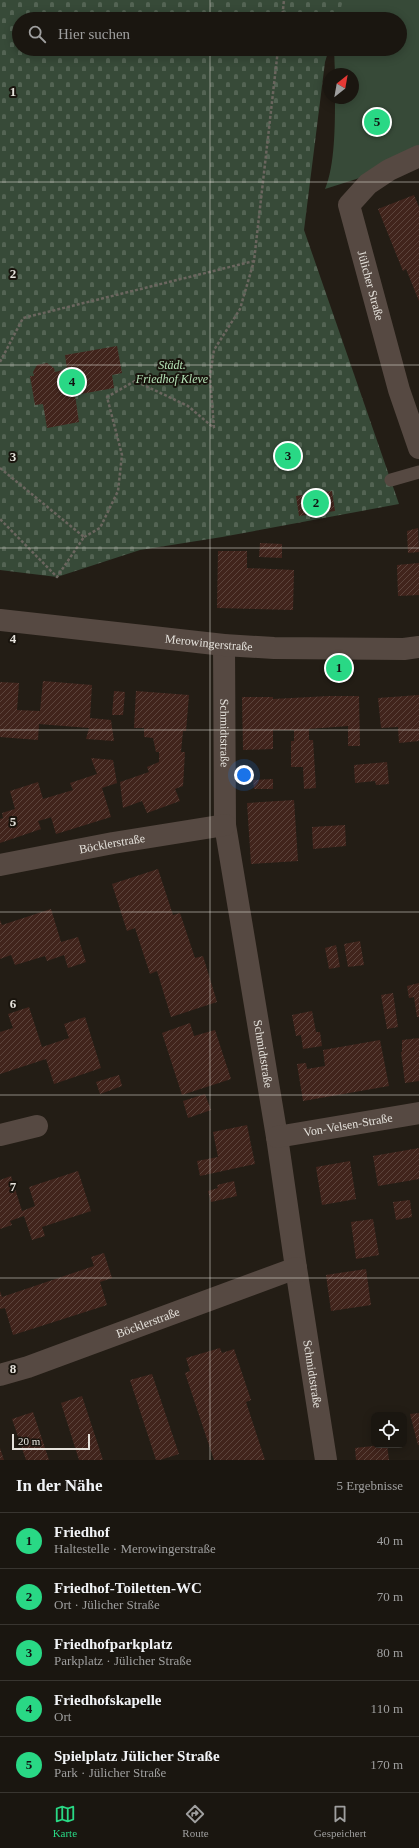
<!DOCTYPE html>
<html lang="de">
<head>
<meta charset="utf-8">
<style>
  body { margin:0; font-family:"Times New Roman",serif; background:#231f19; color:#f1f3f6 }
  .controls { position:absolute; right:12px; bottom:12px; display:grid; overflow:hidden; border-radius:8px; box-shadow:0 2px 10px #0003 }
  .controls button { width:36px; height:36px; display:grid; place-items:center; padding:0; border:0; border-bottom:1px solid #383530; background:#1a1610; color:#f1f3f6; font:20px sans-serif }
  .compass { position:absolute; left:323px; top:68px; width:36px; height:36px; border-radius:50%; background:#1a1610; box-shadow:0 2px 10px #0003; rotate:31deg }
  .scale { position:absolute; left:12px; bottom:10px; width:78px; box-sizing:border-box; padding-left:4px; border:2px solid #e5e2dc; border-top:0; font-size:11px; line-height:14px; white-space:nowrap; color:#e5e2dc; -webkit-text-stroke:3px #19140d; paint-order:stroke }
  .you { position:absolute; left:244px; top:775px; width:14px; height:14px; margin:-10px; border:3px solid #fff; border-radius:50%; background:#1a73e8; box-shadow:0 0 0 6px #1a73e833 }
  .badge { display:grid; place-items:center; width:26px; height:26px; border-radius:50%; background:#29d885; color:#111; font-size:13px; font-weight:700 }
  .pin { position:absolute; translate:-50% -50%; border:2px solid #fff; box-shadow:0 1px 4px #0006 }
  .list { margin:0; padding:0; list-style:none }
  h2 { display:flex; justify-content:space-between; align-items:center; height:52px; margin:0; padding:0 16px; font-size:17px }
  h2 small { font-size:13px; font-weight:400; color:#9f9f9f }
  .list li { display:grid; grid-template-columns:26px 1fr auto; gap:12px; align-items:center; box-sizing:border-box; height:56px; padding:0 16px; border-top:1px solid #383530 }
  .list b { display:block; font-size:15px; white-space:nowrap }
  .list p { margin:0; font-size:13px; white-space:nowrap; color:#9f9f9f }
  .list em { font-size:13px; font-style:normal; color:#9f9f9f }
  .icon { flex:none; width:22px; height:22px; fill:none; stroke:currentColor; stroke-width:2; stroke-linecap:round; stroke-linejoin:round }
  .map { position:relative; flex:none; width:419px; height:1460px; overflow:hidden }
  .search { position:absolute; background:#1a1610; box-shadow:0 2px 10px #0003; left:12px; right:12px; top:12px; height:44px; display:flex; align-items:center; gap:10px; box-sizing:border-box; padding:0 14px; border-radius:22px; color:#9f9f9f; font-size:15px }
  .sheet { height:332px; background:#1a1610 }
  nav { display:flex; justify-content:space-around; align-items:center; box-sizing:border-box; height:56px; border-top:1px solid #383530; background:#1a1610; font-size:11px; color:#9f9f9f }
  nav a { display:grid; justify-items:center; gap:2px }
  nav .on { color:#29d885 }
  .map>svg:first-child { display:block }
  .green { fill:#374a38 }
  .cemetery { fill:url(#cemetery-stones) }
  .building { fill:url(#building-hatch) }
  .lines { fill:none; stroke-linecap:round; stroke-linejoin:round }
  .path { stroke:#6b665f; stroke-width:2.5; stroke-dasharray:3 2; stroke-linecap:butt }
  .service { stroke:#564942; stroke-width:13 }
  .minor { stroke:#564942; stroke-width:22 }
  .tertiary { stroke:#564942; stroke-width:22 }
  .grid { fill:none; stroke:#e5e2dc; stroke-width:1; stroke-opacity:0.55 }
  .labels { text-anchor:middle; stroke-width:4; stroke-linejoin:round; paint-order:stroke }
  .street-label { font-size:12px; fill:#e5e2dc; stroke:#19140d }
  .park-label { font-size:12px; font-style:italic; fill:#b4e2b6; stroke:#19140d }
  .grid-label { font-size:13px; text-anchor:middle; font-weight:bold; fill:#e5e2dc; stroke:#19140d; stroke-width:4; stroke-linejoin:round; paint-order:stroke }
</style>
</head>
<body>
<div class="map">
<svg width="419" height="1460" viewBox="0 0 419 1460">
  <defs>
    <pattern id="cemetery-stones" width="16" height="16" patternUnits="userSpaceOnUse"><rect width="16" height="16" fill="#374a38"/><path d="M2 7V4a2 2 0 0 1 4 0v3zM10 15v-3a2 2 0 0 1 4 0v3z" fill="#546454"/></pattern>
    <pattern id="building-hatch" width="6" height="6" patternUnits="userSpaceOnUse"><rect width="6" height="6" fill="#41241c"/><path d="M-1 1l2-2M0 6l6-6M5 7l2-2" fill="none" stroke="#5c443c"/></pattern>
  </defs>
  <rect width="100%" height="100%" fill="#231d15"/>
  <path class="green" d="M336 0H419V152L372 174 325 189C335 166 335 124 335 98H353V74H335L334 49H400V19H333Z"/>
  <path class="cemetery" d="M0 0H343L338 19H19V49H329L325 62 304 230 399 504 222 537 140 550 57 577 0 570Z"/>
  <path class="building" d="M414 195 419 207V301L406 269 403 271 378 209Z
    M117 346 122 373 112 375 114 388 75 395 79 422 47 428 43 404 35 405 30 376H34L33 372 37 365 47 363 54 368 55 372 67 369 65 355Z
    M332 491 335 511 299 516 296 496Z
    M418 528 419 552 408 553 407 531Z
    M260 543 282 544V558L259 557Z
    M218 551H247V568L294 570 293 610 217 608Z
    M419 563V595L398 596 397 565Z
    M43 681 92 685 90 718 111 720 114 741 86 739 89 728 39 724 38 740 0 737V682L19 683 17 710 40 711Z
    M114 691 125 692 123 715H112Z
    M136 691 189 695 186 731H183L181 752H185L183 786 175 789 180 801 147 813 142 801 123 808 120 782 149 772 147 767 159 762V752H156L153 738 144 737V728H134Z
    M419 695V741L399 743 398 727 381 728 378 698Z
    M329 696H359L360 746H348V726L309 729V740H313L316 788 304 789 303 767H291V741H294V730H273V749L243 750 242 697H273V699Z
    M91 758 113 760 117 783 102 788 111 817 56 834 51 817 49 818 38 821 41 829 0 843V819L3 818 2 813 15 809 10 791 38 782 43 799 73 790 70 783 97 774Z
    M387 762 389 784 376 785 375 781 355 783 354 765Z
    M273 779V789H254L253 780Z
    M294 800 298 861 251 864 247 803Z
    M345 825 346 846 313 849 312 827Z
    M158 869 173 915 180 913 195 958 203 956 217 1002 171 1017 157 971 150 974 135 928 127 931 112 884Z
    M51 909 61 942 78 937 86 962 68 968 64 955 47 961 45 956 15 965 11 955 0 959V920L2 925Z
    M360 941 364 965 348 967 344 944Z
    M336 945 340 967 329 969 325 948Z
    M419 983V1017H417L414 997 409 998 407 986Z
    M393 993 398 1027 387 1029 381 995Z
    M29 1007 42 1047 69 1038 64 1024 85 1017 101 1068 54 1084 46 1059 0 1074V1032L13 1028 8 1014Z
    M312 1011 316 1032H320L322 1046 303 1049 301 1035 296 1036 292 1015Z
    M190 1023 194 1036 215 1030 231 1079 182 1095 162 1033Z
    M419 1038V1081L405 1083 401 1052H402V1040Z
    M380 1040 389 1086 303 1101 297 1064 306 1063 307 1069 325 1066 323 1050Z
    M119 1075 122 1086 100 1094 96 1082Z
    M205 1094 211 1110 188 1118 183 1101Z
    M247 1125 255 1164 200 1176 197 1161 218 1157 213 1132Z
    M419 1148V1179L378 1186 373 1156Z
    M350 1161 356 1199 322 1205 316 1167Z
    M78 1171 91 1211 42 1227 45 1236 32 1240 24 1216 10 1221 12 1225 0 1229V1180L11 1176 22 1211 35 1206 29 1187Z
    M234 1181 237 1196 211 1202 208 1191 218 1188 217 1185Z
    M410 1200 412 1217 396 1220 393 1202Z
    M373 1219 379 1255 356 1259 351 1222Z
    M104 1253 112 1278 100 1282 107 1305 13 1335 5 1308 0 1309V1291L2 1297 94 1266 91 1257Z
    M366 1269 371 1305 331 1311 326 1275Z
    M220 1348 222 1353 234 1349 251 1400 246 1402 265 1460H214L185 1373 190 1371 186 1358Z
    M152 1374 179 1454 160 1460H156L130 1380Z
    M82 1396 103 1460H79L61 1403Z
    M33 1412 49 1460H26L12 1419Z
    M419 1413V1445H418L410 1414Z
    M372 1436H374V1445H387L389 1460H356L355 1448 373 1446Z
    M0 1448 4 1460H0Z"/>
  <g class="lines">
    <path class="path" d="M282 19 284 0
      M0 362 23 318 254 261
      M214 428 210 377 214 350 240 309 254 261 278 49
      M0 468 84 537 57 577 0 519
      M84 537 100 528 118 491 122 455 107 397 135 381 188 406 214 428"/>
    <path class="service" d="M391 480 419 472"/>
    <g class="minor">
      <path id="s1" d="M419 156 389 170 368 184 349 205 399 390 419 448"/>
      <path id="s2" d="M224 645 225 825 277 1137 296 1268 326 1460"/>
      <path id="s3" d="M0 865 113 843 225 825"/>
      <path d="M0 1135 37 1126"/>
      <path id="s4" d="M277 1137 419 1113"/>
      <path id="s5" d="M0 1375 28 1367 296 1268"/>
    </g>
    <path class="tertiary" id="s6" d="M0 620 224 645 274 648 404 649 419 647"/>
  </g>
  <path class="grid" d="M210 0V19M210 49V1460M0 182H419M0 365H419M0 548H419M0 730H419M0 912H419M0 1095H419M0 1278H419"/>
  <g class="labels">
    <g class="street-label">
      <text dy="4" stroke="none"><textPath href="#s1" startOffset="170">Jülicher Straße</textPath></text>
      <text dy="4" stroke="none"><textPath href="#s6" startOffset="210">Merowingerstraße</textPath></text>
      <text dy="4" stroke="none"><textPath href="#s2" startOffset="88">Schmidtstraße</textPath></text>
      <text dy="4" stroke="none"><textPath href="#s3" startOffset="114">Böcklerstraße</textPath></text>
      <text dy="4" stroke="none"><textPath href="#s2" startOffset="412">Schmidtstraße</textPath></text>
      <text dy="4" stroke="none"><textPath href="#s4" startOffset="72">Von-Velsen-Straße</textPath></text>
      <text dy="4" stroke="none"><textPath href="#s5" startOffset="157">Böcklerstraße</textPath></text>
      <text dy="4" stroke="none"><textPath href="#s2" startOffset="736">Schmidtstraße</textPath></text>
    </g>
    <g class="park-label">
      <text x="172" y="369">Städt.<tspan x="172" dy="14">Friedhof Kleve</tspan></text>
    </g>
  </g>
  <g class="grid-label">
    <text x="13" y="96">1</text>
    <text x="13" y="278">2</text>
    <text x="13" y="461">3</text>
    <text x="13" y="643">4</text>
    <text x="13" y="826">5</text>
    <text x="13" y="1008">6</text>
    <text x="13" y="1191">7</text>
    <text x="13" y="1373">8</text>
  </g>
</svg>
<div class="controls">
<button><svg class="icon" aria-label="locate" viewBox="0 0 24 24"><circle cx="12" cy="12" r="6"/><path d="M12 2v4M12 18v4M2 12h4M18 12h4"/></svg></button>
</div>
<svg class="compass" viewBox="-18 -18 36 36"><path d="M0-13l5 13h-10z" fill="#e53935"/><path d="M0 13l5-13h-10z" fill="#9f9f9f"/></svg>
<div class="scale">20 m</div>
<div class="you"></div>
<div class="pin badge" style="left:339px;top:668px">1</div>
<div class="pin badge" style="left:316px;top:503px">2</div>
<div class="pin badge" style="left:288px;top:456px">3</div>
<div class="pin badge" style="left:72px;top:382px">4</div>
<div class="pin badge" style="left:377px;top:122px">5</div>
<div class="search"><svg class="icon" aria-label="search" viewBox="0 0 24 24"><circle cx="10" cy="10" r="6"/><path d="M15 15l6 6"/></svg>Hier suchen</div>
</div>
<section class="sheet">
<h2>In der Nähe<small>5 Ergebnisse</small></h2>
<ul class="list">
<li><span class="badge">1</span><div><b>Friedhof</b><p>Haltestelle · Merowingerstraße</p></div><em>40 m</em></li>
<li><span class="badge">2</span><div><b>Friedhof-Toiletten-WC</b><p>Ort · Jülicher Straße</p></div><em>70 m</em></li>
<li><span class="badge">3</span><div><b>Friedhofparkplatz</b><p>Parkplatz · Jülicher Straße</p></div><em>80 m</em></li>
<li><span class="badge">4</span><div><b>Friedhofskapelle</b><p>Ort</p></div><em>110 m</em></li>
<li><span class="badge">5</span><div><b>Spielplatz Jülicher Straße</b><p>Park · Jülicher Straße</p></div><em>170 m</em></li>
</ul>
</section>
<nav>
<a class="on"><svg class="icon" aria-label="map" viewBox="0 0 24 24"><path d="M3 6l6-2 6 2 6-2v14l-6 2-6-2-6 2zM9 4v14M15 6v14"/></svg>Karte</a>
<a><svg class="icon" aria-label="directions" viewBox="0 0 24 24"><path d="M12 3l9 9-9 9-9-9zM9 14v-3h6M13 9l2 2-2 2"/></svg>Route</a>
<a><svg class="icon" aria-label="saved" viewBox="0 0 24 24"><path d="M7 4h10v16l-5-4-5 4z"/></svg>Gespeichert</a>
</nav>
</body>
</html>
